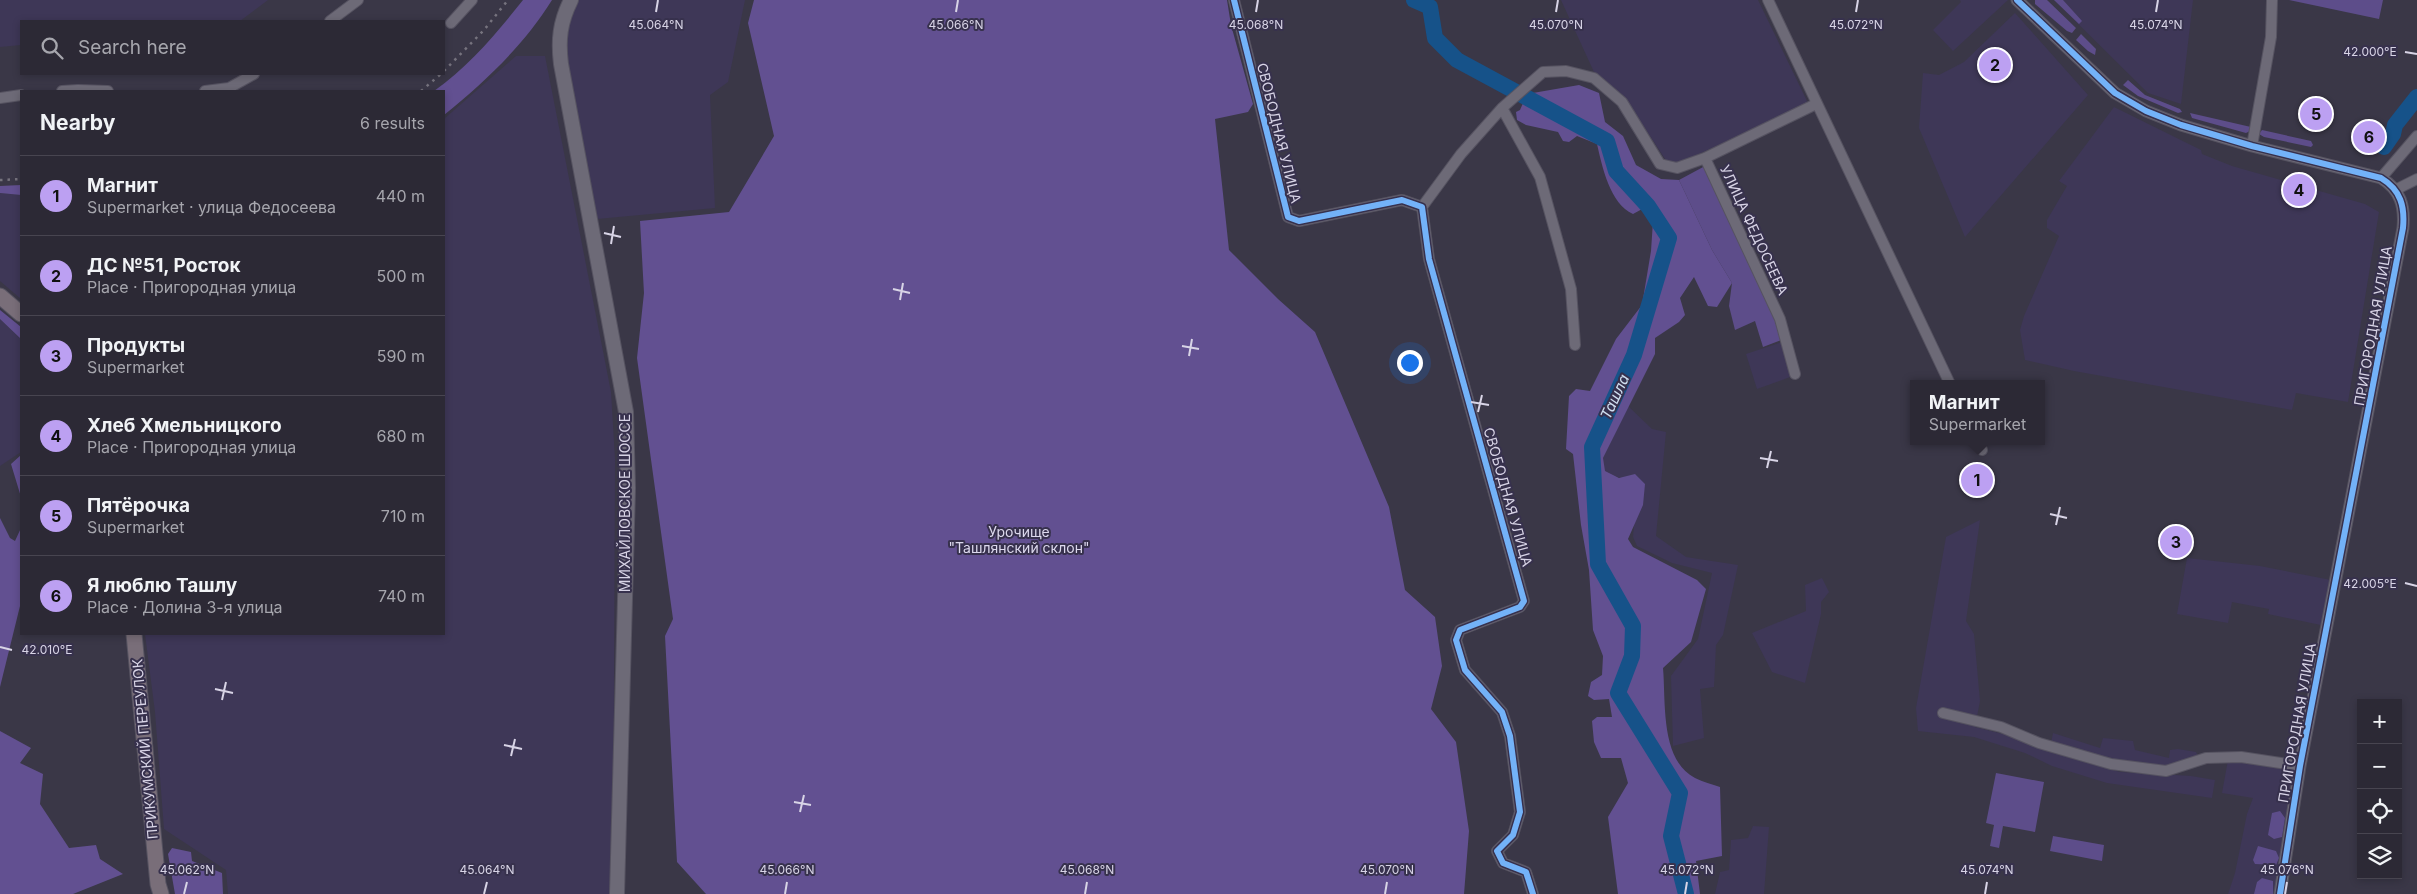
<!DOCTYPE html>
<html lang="en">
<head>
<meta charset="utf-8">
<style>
  body { margin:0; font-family:Inter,sans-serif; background:#34313d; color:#f1f3f6 }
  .controls { position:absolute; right:15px; bottom:15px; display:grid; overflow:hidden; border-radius:0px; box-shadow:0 2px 8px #0003 }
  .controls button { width:45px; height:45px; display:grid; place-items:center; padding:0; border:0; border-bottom:1px solid #484550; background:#2c2935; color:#f1f3f6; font:25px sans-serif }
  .you { position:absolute; left:1409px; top:362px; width:18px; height:18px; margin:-12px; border:4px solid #fff; border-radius:50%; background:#1a73e8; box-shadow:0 0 0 8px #1a73e833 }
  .badge { display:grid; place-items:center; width:32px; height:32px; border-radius:50%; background:#bca0f2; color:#111; font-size:16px; font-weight:700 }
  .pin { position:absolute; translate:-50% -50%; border:2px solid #fff; box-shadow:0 1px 5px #0006 }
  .popup { position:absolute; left:1910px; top:380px; width:135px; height:65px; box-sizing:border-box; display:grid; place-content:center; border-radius:0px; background:#2c2935; filter:drop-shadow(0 1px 4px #0005); font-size:16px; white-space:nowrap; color:#a6a6ad }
  .popup b { font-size:19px; color:#f1f3f6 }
  .popup::after { content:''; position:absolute; left:50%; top:100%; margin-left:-10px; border:10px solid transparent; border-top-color:#2c2935 }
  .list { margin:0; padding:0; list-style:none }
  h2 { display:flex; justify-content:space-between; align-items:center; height:65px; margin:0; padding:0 20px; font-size:21px }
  h2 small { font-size:16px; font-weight:400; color:#a6a6ad }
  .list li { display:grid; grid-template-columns:32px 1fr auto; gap:15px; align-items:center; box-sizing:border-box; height:80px; padding:0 20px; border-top:1px solid #484550 }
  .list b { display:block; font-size:19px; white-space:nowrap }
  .list p { margin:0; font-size:16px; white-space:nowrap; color:#a6a6ad }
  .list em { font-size:16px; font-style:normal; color:#a6a6ad }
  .icon { flex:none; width:28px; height:28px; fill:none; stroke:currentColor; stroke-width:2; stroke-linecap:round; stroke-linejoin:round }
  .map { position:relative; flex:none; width:2417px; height:894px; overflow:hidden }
  .search { position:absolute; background:#2c2935; box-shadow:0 2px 8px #0003; left:20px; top:20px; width:425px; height:55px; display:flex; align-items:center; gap:12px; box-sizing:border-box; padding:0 18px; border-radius:0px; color:#a6a6ad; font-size:19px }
  .panel { position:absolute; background:#2c2935; box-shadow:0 2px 8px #0003; left:20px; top:90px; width:425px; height:545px; border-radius:0px }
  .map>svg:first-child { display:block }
  .built { fill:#3e3757 }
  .green { fill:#5d4d8a }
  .forest { fill:#625091 }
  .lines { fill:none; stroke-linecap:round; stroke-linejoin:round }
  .river { stroke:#165289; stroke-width:16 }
  .minor-casing { stroke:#565361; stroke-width:12 }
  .tertiary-casing { stroke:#565361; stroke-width:13 }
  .secondary-casing { stroke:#565361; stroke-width:16 }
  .primary-casing { stroke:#565361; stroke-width:17 }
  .minor { stroke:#6d6a77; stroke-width:10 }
  .tertiary { stroke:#6d6a77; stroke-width:11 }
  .secondary { stroke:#6d6a77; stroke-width:14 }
  .primary { stroke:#796e79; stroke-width:15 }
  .rail { stroke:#76737e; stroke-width:2.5; stroke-dasharray:2.5 5; stroke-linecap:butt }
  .cycleway-casing { stroke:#37314d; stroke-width:9 }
  .cycleway { stroke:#73b2f8; stroke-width:6 }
  .ticks { fill:none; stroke:#d8d4e6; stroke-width:2 }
  .labels { text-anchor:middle; stroke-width:4; stroke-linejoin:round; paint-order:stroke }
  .street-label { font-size:14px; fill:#d8d4e6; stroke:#37314d }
  .park-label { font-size:14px; fill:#ddd9ee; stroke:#37314d }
  .water-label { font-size:15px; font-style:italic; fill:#d0e0f1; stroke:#37314d }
  .ticks-label { font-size:12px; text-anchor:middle; fill:#d8d4e6; stroke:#37314d; stroke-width:4; stroke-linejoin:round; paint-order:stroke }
</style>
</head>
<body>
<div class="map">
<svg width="2417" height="894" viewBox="0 0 2417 894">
  <rect width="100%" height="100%" fill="#3a3747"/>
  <path class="built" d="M0 0H268L240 21H21V45L0 47Z
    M575 0H745L728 82 710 95 715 208 597 219 563 49Z
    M1561 0H1758L1807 101 1805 106 1677 164 1667 162 1625 98 1594 72Z
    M1960 0H2008L1953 51 1933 30 1961 2Z
    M2054 0H2193L2181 104 2148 93Z
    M2015 13 2088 95 1965 237 1919 128 1923 73 1939 75 1964 62Z
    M516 56H545L611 392 615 459 613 894H228L226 870 164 829 155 712 145 634H444V119Z
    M2114 107 2201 150 2202 154 2232 166 2365 204 2379 212 2348 402 2296 393 2292 410 2074 371 2025 360 2020 330 2024 316 2059 236 2047 228V220L2067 186 2059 181Z
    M0 193 21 195V299L0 281Z
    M0 319 21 339V452L0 466Z
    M1782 342 1793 376 1757 389 1746 354Z
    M1628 406 1652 429 1666 432 1656 536 1686 557 1738 565 1723 635 1716 645 1714 687 1700 689 1704 738 1673 746 1671 676 1698 639 1712 573 1672 563 1637 546 1633 537 1638 482 1602 473 1603 458Z
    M1980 520 1966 621 1974 634 1980 701 1975 727 2003 734 2053 753 2120 772 2191 776 2215 780 2212 798 2107 783 2052 766 2025 753 1974 737 1918 731 1916 708 1946 537Z
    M2187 558 2260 566 2331 580 2321 625 2268 614 2269 609 2232 602 2228 623 2177 614Z
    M1822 578 1829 592 1821 602V614L1805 683 1772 672 1752 633 1806 611 1805 585Z
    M2053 733 2100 748 2103 738 2133 741 2135 750 2169 758 2170 750 2178 749 2196 752 2199 759 2171 767 2104 760 2051 743Z
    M2228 760 2289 768 2292 773 2294 778 2276 894H2228L2235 873 2247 814 2253 798 2222 793Z
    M1753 826 1769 827 1764 894H1715L1720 872 1729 870 1731 840 1748 838Z"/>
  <path class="green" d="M2035 0H2047L2076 28 2072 33 2067 31 2035 4Z
    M2054 0H2063L2082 21 2079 24Z
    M2289 0H2383L2379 19Z
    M2081 34 2096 49 2095 55 2088 51 2076 40Z
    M2128 80 2145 95 2180 109 2182 112 2178 113 2138 96 2123 85Z
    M2190 113 2251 127 2250 131 2246 133 2192 118Z
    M2262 130 2311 141 2313 145 2311 147 2264 137 2259 134Z
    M1705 166 1784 339 1763 347 1755 321 1735 330 1729 306 1732 283 1712 250 1679 180Z
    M1996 773 2044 782 2035 832 2003 826 1999 848 1990 846 1994 825 1986 823Z
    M2280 811 2285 818 2282 837 2274 839 2268 835 2272 813Z
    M2053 836 2104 845 2102 861 2050 851Z
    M2258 846 2276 851 2279 858 2276 865 2255 864 2253 860Z
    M2262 878 2273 881V894H2254L2257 882Z"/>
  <path class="forest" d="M523 0H552C524 45 485 82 444 115V91H434C469 66 496 34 523 0Z
    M754 0H1227L1231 25 1253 104 1248 112 1215 119 1229 250 1278 299 1315 332 1389 507 1405 590 1435 617 1442 666 1431 709 1456 742 1469 831 1464 894H706L677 862 665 636 673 619 637 358 644 293 640 221 729 212 774 136 748 23Z
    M1579 85 1599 93 1605 122 1623 136 1636 165 1661 179 1679 180 1712 250 1732 283 1717 307 1708 306 1694 277 1680 298 1685 315 1679 322 1655 338V354L1603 458 1605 471 1619 478 1635 474 1645 484 1643 505 1628 539 1633 547 1697 580 1706 589 1691 642 1663 668C1666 702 1660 760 1695 778 1703 782 1712 784 1720 787L1722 856 1696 861 1700 894H1618L1608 817 1628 783 1621 758H1601L1594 742 1592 721 1597 717H1612L1609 699 1594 700 1588 696 1591 682 1602 675 1603 656 1593 630 1589 570 1581 525 1573 454 1566 449 1569 396 1576 389 1590 391 1616 339 1642 305 1651 251 1653 221 1644 208 1633 214C1610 204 1602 166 1597 144L1577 136 1569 142 1563 141 1558 132 1526 125 1517 120 1516 112 1520 110 1527 94Z
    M21 185V195L0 193V186Z
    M0 310 21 327V339L0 319Z
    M21 455V497L11 464Z
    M0 518 10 538 15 541 21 528V602L0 687Z
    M0 731 31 748 20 763 43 774 40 804 69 848 96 845 100 859 123 874 73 894H0Z
    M172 848 191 852 192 861 222 873 223 894H175L168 854Z"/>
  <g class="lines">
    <path class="river" d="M1414 0 1430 7 1435 38 1457 60 1607 141 1616 171 1648 206 1669 238 1634 355 1592 447 1598 564 1633 626 1632 656 1618 693 1680 793 1671 836 1686 894
      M2384 147 2393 134 2395 125 2417 97"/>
    <defs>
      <path id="minor" d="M1234 0 1288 217 1299 221 1402 200 1422 207 1429 259 1524 601 1520 607 1460 630 1456 640 1465 670 1502 712 1510 736 1520 812 1513 835 1497 851 1503 863 1526 872 1533 894
        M1768 0 1950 384
        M330 21 358 0
        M451 23 472 0
        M62 91 78 90 108 91
        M205 91 229 88 254 74
        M0 98 21 95
        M1502 108 1540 177 1571 289 1575 345
        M2252 146 2271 37 2272 0
        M1705 158 1780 319 1795 374
        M2381 178 2417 136
        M2395 190 2417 179
        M1422 207 1461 154 1502 108 1543 72 1566 71 1594 78 1622 102 1660 164 1677 168 1705 158 1816 104
        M1978 441 1982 450
        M1943 713 2001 727 2039 743 2111 764 2166 771 2206 758 2241 757 2300 766"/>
      <path id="tertiary" d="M2017 0 2115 93 2146 111 2181 125 2252 146 2381 178C2401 190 2405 207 2403 228L2300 766 2280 894"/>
      <path id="secondary" d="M571 0C560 22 558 40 561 64L626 412 628 488 617 894"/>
      <path id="primary" d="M0 296 21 314
        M134 634 158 884 161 894"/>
    </defs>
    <use href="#minor" class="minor-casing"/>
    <use href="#tertiary" class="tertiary-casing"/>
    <use href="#secondary" class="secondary-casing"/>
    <use href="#primary" class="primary-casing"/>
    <use href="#minor" class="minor"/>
    <use href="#tertiary" class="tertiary"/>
    <use href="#secondary" class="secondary"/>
    <use href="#primary" class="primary"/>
    <path class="rail" d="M444 71 484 30 508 0
      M421 91 441 74
      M0 180 21 179"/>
    <defs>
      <path id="cycleway" d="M1234 0 1288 217 1299 221 1402 200 1422 207 1429 259 1524 601 1520 607 1460 630 1456 640 1465 670 1502 712 1510 736 1520 812 1513 835 1497 851 1503 863 1526 872 1533 894
        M2017 0 2115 93 2146 111 2181 125 2252 146 2381 178C2401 190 2405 207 2403 228L2300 766 2280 894"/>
    </defs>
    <use href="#cycleway" class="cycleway-casing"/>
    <use href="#cycleway" class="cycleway"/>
  </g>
  <path class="ticks" d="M656 12 658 0M956 12 958 0M1256 12 1258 0M1556 12 1558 0M1856 12 1858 0M2156 12 2158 0M2405 52 2417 54M604 233 621 237M611 244 614 226M893 289 910 293M900 300 903 283M1182 346 1199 349M1189 356 1192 339M1471 402 1489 405M1478 412 1482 395M1760 458 1778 461M1767 468 1771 451M2050 514 2067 518M2056 525 2060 507M2405 583 2417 586M0 647 12 650M215 689 233 693M222 700 226 682M504 745 522 749M511 756 515 739M794 802 811 805M800 812 804 795M184 894 187 882M484 894 487 882M785 894 787 882M1085 894 1087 882M1385 894 1387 882M1685 894 1687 882M1985 894 1987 882M2285 894 2287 882"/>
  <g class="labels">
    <g class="street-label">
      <text transform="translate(1279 133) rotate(76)" y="5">СВОБОДНАЯ УЛИЦА</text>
      <text transform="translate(1754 230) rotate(65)" y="5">УЛИЦА ФЕДОСЕЕВА</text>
      <text transform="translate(2373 326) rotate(-80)" y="5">ПРИГОРОДНАЯ УЛИЦА</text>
      <text transform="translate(1508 497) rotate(74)" y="5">СВОБОДНАЯ УЛИЦА</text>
      <text transform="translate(625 503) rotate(-90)" y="5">МИХАЙЛОВСКОЕ ШОССЕ</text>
      <text transform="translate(2297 723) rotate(-80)" y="5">ПРИГОРОДНАЯ УЛИЦА</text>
      <text transform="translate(145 749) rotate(-95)" y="5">ПРИКУМСКИЙ ПЕРЕУЛОК</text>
    </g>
    <g class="park-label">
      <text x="1019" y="537">Урочище<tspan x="1019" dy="16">"Ташлянский склон"</tspan></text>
    </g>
    <g class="water-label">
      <text transform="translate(1615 397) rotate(-65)" y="5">Ташла</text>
    </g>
  </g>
  <g class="ticks-label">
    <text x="656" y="29">45.064°N</text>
    <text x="956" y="29">45.066°N</text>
    <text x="1256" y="29">45.068°N</text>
    <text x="1556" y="29">45.070°N</text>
    <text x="1856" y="29">45.072°N</text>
    <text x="2156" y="29">45.074°N</text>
    <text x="2370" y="56">42.000°E</text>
    <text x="2370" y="588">42.005°E</text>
    <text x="47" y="654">42.010°E</text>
    <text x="187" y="874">45.062°N</text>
    <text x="487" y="874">45.064°N</text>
    <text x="787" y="874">45.066°N</text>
    <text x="1087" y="874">45.068°N</text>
    <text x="1387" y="874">45.070°N</text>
    <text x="1687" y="874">45.072°N</text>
    <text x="1987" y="874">45.074°N</text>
    <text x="2287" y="874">45.076°N</text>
  </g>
</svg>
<div class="controls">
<button>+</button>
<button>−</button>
<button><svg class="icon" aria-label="locate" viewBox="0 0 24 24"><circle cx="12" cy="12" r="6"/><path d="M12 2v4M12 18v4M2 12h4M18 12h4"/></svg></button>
<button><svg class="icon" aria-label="layers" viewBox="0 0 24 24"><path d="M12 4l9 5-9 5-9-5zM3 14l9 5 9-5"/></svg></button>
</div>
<div class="you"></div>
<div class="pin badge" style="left:1977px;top:480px">1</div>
<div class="popup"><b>Магнит</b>Supermarket</div>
<div class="pin badge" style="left:1995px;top:65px">2</div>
<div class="pin badge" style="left:2176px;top:542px">3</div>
<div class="pin badge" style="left:2299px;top:190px">4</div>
<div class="pin badge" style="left:2316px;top:114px">5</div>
<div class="pin badge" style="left:2369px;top:137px">6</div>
<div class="search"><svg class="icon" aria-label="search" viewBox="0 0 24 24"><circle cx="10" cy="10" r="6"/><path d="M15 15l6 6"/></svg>Search here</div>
<section class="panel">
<h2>Nearby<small>6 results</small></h2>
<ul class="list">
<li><span class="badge">1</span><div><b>Магнит</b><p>Supermarket · улица Федосеева</p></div><em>440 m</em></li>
<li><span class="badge">2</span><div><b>ДС №51, Росток</b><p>Place · Пригородная улица</p></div><em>500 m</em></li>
<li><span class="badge">3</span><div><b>Продукты</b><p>Supermarket</p></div><em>590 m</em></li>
<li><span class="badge">4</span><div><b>Хлеб Хмельницкого</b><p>Place · Пригородная улица</p></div><em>680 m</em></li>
<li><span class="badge">5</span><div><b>Пятёрочка</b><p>Supermarket</p></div><em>710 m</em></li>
<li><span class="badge">6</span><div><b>Я люблю Ташлу</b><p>Place · Долина 3-я улица</p></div><em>740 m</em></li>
</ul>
</section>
</div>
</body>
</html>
